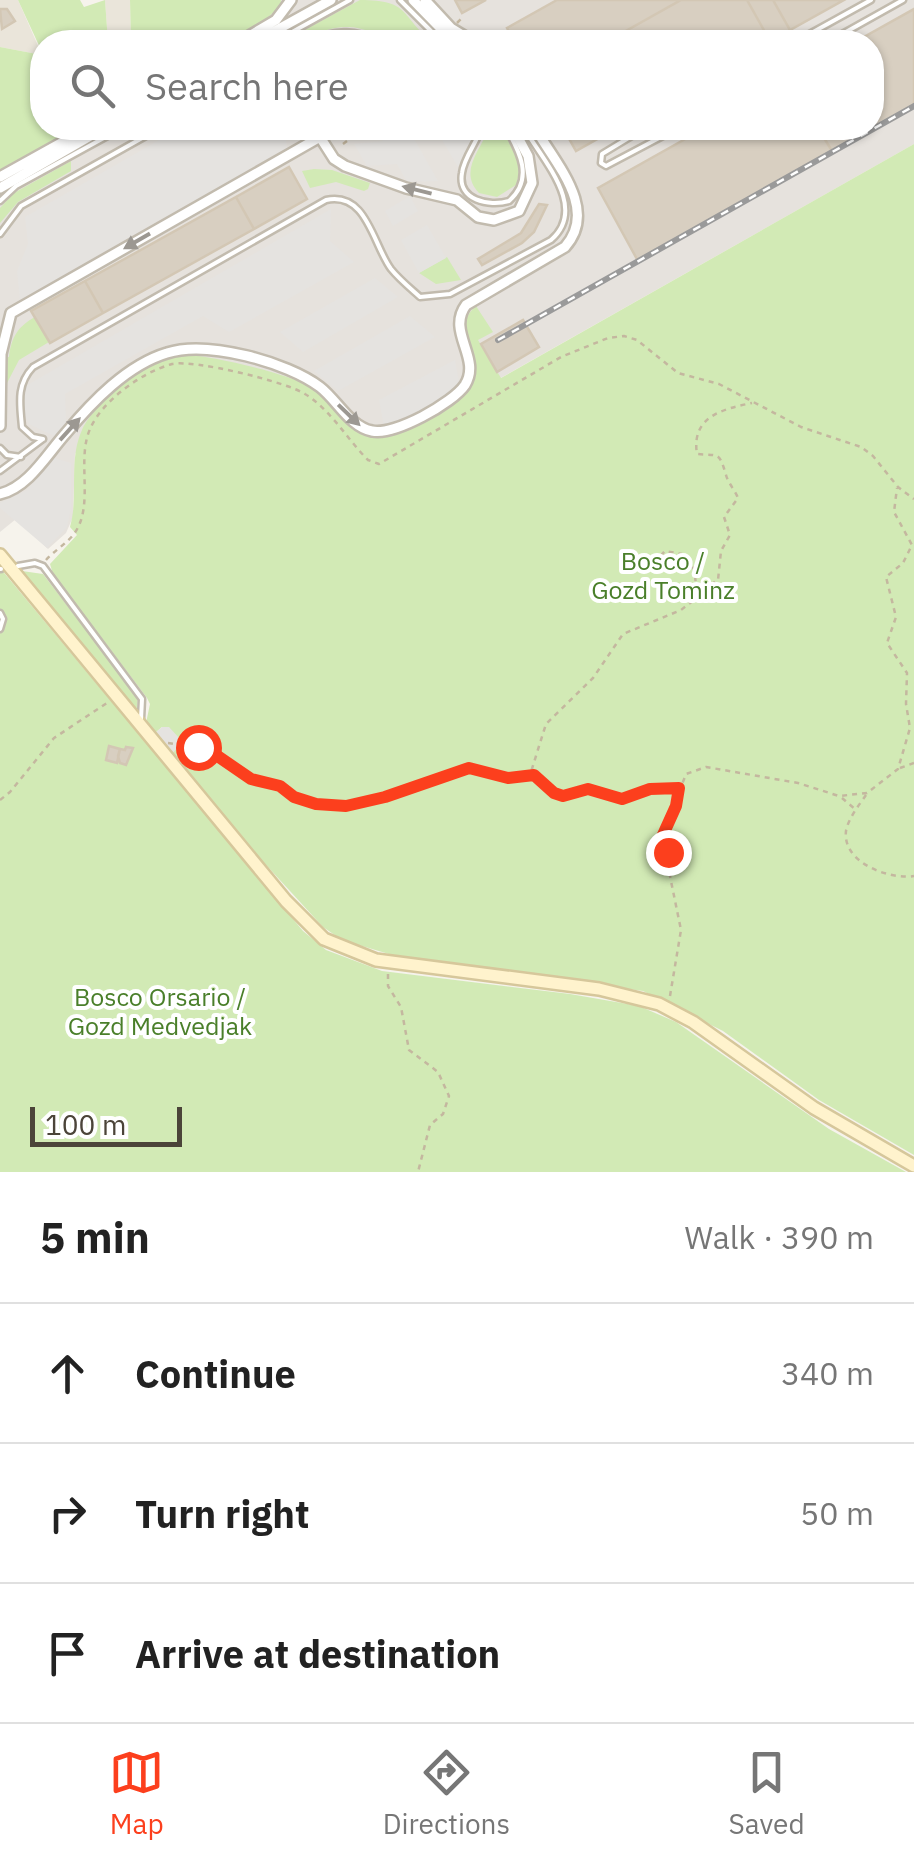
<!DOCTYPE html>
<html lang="en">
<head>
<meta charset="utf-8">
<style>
  body { margin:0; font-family:"IBM Plex Sans",sans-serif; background:#f6f6f6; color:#222 }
  .scale { position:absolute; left:30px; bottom:25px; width:152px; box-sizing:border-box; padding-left:10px; border:5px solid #4b4439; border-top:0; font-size:28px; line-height:35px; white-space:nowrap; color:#4b4439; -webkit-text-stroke:8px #fff; paint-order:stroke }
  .stop { position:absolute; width:30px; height:30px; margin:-22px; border:8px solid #fc3f1d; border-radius:50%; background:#fff }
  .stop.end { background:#fc3f1d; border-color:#fff; box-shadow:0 2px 10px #0008 }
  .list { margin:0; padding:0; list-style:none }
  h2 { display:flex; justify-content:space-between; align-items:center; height:130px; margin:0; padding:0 40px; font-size:42px }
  h2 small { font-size:32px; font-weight:400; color:#767676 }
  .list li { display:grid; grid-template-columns:65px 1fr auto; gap:30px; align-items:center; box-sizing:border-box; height:140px; padding:0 40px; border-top:2px solid #e0e0e0 }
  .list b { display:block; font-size:38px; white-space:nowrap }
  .list em { font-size:32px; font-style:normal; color:#767676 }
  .icon { flex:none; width:55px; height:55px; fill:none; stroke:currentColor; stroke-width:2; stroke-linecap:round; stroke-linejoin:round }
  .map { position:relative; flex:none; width:914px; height:1172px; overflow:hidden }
  .search { position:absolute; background:#fff; box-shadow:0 2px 8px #0004; left:30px; right:30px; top:30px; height:110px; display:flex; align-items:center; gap:25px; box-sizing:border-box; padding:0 35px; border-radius:40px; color:#767676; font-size:38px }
  .sheet { height:550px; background:#fff }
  nav { display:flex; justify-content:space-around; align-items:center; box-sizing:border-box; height:140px; border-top:2px solid #e0e0e0; background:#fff; font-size:28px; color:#767676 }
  nav a { display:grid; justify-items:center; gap:5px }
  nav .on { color:#fc3f1d }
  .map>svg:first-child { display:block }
  .residential { fill:#eae5da }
  .industrial { fill:#e6e2dd }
  .green { fill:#d2eab5 }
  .parking { fill:#e5e3e0 }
  .building { fill:#d8cfc1; stroke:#d3c7b4; stroke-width:2.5 }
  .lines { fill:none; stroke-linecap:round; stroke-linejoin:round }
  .lane-casing { stroke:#c2bbae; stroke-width:9 }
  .street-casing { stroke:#c2bbae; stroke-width:14 }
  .secondary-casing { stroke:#d6c79b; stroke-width:16 }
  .path { stroke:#c4b79f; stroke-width:2.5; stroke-dasharray:5 5; stroke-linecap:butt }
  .lane { stroke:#fff; stroke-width:4 }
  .street { stroke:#fff; stroke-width:9 }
  .secondary { stroke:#fff3cd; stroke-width:11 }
  .rail-casing { stroke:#9a9a9a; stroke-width:6 }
  .rail { stroke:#fff; stroke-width:2.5; stroke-dasharray:8; stroke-linecap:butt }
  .oneway { fill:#9c9892 }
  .route { stroke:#fc3f1d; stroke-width:12 }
  .labels { text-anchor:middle; stroke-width:8; stroke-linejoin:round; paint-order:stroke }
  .park-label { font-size:25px; fill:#4a7f2a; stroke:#fff }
</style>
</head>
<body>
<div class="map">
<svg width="914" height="1172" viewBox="0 0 914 1172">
  <rect width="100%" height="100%" fill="#f6f3ec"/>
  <path class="residential" d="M0 0H18L42 55 0 47Z
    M105 0H130L131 42H108Z"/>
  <path class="industrial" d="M272 0H914V144L370 452 322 396 295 379 194 356 157 363 125 383 75 454 73 517 66 533 48 549 16 519 0 532V168L70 128H872V42H219Z"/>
  <path class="green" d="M18 0H80L84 7 105 0 108 42H42V52Z
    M130 0H281L282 5 259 25 229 42H131Z
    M360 0C412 0 399 16 433 42 420 43 404 45 392 41 376 35 363 26 345 27 322 27 306 43 282 42Z
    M0 47 42 55V128H80L0 173Z
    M489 128H502L518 161 520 171 516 185 497 197 479 193C458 171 481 150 489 128Z
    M914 144V1155L819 1100 723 1031 643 991 399 957 342 940 323 927 212 806 171 755 162 727 155 733 146 723 150 704 147 698 53 574 50 564 77 535 70 527C79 495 68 461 82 430 95 401 152 356 184 355 207 354 289 374 309 386 340 405 349 449 395 433 419 424 472 396 475 369 477 345 453 325 476 306L493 332 478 340 501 378Z
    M71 161V171L18 202 0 223V208L14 193Z
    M314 169 332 170 370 183 368 189 364 191 336 182 310 188 302 171Z
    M447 257 461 280 436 284 419 273Z
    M35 317 49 342 19 360 6 385 5 357H9C11 338 18 326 35 317Z
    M0 568 303 931 326 950 382 971 570 994 639 1006 676 1022 829 1129 906 1172H0Z
    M22 571 43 574 138 698 137 708 131 707Z"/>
  <path class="parking" d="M180 128H285L287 148 20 300 17 271 28 244 25 217Z
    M377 128H408L438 181 407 182 397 164 367 166 354 144 383 141Z
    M435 128H465L472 140 458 167Z
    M410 196 418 211 393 226 385 211Z
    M331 209 330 241 354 262 229 332 203 316 65 394 66 423 54 436 29 424 24 414V387Z
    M427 225 446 258 419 273 401 240Z
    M375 278 398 297 303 352 280 332Z
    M410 316 435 337 338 391 314 371Z
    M455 360 460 388 392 426 384 427 379 400Z
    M54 458 71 463V508L67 527 47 548 0 508V503L27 490Z
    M162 727H169L180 739 178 747 171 755 155 733Z"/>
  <path class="building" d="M455 0H486L462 13Z
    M557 0H681L606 42H515L507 28Z
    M681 0H747L770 41 606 42Z
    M747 0H773L790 30 770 41Z
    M773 0H844L790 30Z
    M0 9H7L15 21 2 29Z
    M914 9V105L853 140 846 128H872V42H855Z
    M563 128H617L576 151Z
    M705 128H818L832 151 638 261 598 188Z
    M818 128H846L853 140 832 151Z
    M289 167 307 199 254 229 236 197Z
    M236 197 254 229 103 313 85 281Z
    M539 204 547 205 534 232 522 243 482 265 478 259 521 233Z
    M85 281 103 313 50 343 31 311Z
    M523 320 539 347 497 372 481 344Z
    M109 746 120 749 117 763 106 760Z
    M126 747 133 748 126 765 120 763 118 756 120 749 125 750Z"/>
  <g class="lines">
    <defs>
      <path id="lane" d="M400 0 442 42
        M274 42 350 0
        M310 42C337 27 356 31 384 42
        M795 42 871 0
        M828 42 903 0
        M481 128C477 143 464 157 462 173 457 200 489 207 509 201 534 179 520 152 506 128
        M645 128 602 154 601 163 606 166 678 128
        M0 201 16 186 122 128
        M0 234 21 206 160 128
        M43 439 33 437 22 427C20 404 16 385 33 367L326 200C367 191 373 245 391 269 399 279 410 288 420 297L450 294 551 240C588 208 544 162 524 128
        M0 448 7 455 21 457
        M0 471 43 439
        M18 566 35 563 43 566 142 699 141 719
        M0 569H1
        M0 613 3 619 0 629"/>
      <path id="street" d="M413 0 454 42
        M425 0 451 28 474 42
        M239 42 276 20 291 0
        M255 42 331 0
        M0 177 88 128
        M0 188 104 128
        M0 426 1 354 11 313 320 137 334 159 345 166 406 188 457 200 478 217 494 220 519 211 532 183 528 156 513 128
        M0 494C29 487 47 454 66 433 92 402 127 365 167 353 207 340 287 362 320 387 337 400 350 427 372 431 394 436 453 403 465 385 482 358 446 332 466 305L565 247C599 209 555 163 535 128"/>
      <path id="secondary" d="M0 555 286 901 324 939 376 960 599 989 659 1004 693 1022 814 1108 914 1166"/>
    </defs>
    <use href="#lane" class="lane-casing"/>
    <use href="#street" class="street-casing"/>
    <use href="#secondary" class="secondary-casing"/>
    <path class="path" d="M457 23 464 16
      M343 144 364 128
      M46 560C54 551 66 544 74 534 95 505 76 461 90 429 102 401 142 372 172 364 193 359 287 382 305 394 331 410 347 439 368 460L379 464 561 357 608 338 624 336 637 340 678 373 719 384 801 427 861 447 873 456 898 487 914 499
      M654 563 665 551 682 554 694 569 697 592
      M168 743 206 749 242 775 280 786 294 797 316 804 353 805 469 768 508 778 530 775 546 724 593 678 623 634 681 610 694 600 697 593 718 580 721 551 730 535 724 517 738 498C735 490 728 483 726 475 719 451 719 456 697 454 691 417 722 409 752 403
      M900 768 914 763
      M532 775 554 793 563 795 589 789 622 799 649 789 677 788
      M866 795C859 805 848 819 846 831 842 863 890 880 914 876
      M842 798 855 809
      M0 800 10 792 54 738 107 703
      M388 974V986L401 1007 409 1050 438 1072 449 1096 443 1114 430 1125 418 1172
      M670 996 681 930 662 837 686 774 706 767 798 783 839 796 867 793 898 769 910 728 906 704 907 673 887 643 896 617 886 577 903 563 912 545 894 512 897 488"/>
    <use href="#lane" class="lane"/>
    <use href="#street" class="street"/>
    <use href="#secondary" class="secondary"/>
    <defs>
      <path id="rail" d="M498 340 914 106"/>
    </defs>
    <use href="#rail" class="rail-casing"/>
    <use href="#rail" class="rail"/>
  </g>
  <defs><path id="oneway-solid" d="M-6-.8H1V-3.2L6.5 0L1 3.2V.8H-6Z" transform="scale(2.5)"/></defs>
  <g class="oneway">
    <use href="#oneway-solid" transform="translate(417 190) rotate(-166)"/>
    <use href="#oneway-solid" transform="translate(137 241) rotate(150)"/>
    <use href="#oneway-solid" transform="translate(349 415) rotate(44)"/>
    <use href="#oneway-solid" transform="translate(70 429) rotate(-48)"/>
  </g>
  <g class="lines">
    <path class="route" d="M198 747 216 755 251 779 280 786 294 797 316 804 346 806 385 797 469 768 508 778 534 775 554 793 563 796 588 789 622 799 650 789 679 788 676 806 662 837 668 852"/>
  </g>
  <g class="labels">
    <g class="park-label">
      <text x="663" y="570">Bosco /<tspan x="663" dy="29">Gozd Tominz</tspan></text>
      <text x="160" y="1006">Bosco Orsario /<tspan x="160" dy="29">Gozd Medvedjak</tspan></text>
    </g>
  </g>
</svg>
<div class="scale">100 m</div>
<div class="stop" style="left:198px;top:747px"></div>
<div class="stop end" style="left:668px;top:852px"></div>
<div class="search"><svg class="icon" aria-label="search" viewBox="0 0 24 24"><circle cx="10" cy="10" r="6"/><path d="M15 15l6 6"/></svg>Search here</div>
</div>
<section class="sheet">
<h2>5 min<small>Walk · 390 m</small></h2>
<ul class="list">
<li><svg class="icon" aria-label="ahead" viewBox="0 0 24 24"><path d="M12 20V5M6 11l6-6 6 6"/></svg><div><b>Continue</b></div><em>340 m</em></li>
<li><svg class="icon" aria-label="right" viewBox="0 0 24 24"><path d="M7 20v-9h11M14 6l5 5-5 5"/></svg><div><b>Turn right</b></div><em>50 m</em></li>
<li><svg class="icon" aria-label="arrive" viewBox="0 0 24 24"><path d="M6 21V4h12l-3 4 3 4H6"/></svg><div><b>Arrive at destination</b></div></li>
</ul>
</section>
<nav>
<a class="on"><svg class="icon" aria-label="map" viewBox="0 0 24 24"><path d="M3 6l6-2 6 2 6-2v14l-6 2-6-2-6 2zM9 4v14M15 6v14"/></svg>Map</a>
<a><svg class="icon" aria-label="directions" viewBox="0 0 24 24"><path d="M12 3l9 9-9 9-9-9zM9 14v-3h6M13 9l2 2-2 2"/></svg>Directions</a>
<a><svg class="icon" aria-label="saved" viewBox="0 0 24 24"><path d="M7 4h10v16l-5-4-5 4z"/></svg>Saved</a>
</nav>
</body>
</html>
